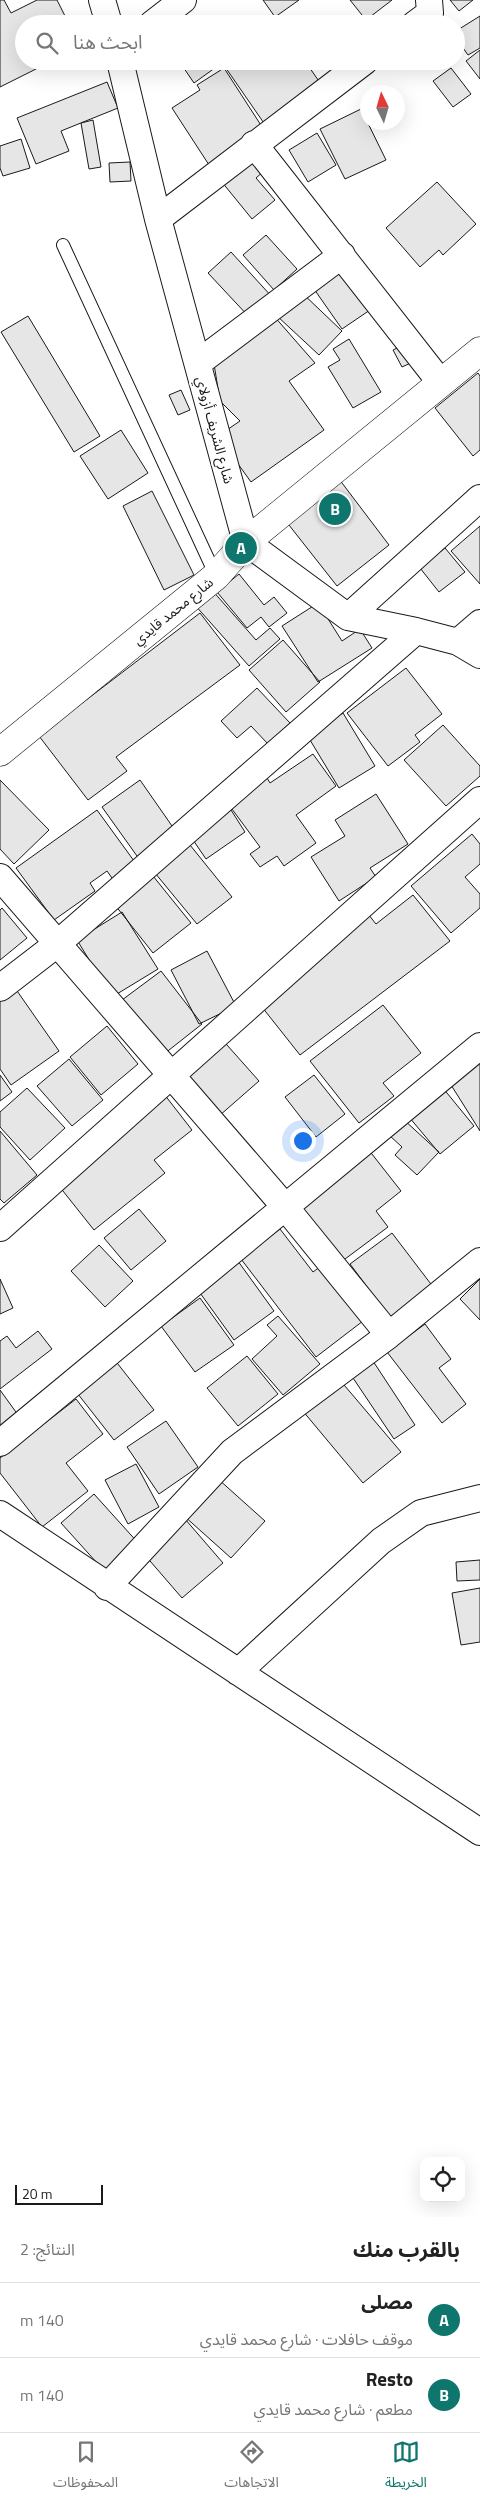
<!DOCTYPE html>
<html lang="ar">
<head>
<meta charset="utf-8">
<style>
  body { margin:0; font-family:"Titillium Web","Noto Sans Arabic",sans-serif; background:#f6f6f6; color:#222; direction:rtl }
  .controls { position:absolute; right:15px; bottom:15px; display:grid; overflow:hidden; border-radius:10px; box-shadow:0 5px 20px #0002 }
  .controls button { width:45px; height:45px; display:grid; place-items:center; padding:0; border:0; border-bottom:1px solid #e0e0e0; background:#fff; color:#222; font:25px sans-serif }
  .compass { position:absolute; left:360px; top:85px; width:45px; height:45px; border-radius:50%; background:#fff; box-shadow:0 5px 20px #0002; rotate:355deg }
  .scale { position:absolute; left:15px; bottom:12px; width:88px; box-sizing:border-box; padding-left:5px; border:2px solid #1a1a1a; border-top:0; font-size:14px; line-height:18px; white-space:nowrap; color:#1a1a1a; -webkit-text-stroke:4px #fff; paint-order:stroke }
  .you { position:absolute; left:302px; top:1140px; width:18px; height:18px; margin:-12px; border:4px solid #fff; border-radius:50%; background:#1a73e8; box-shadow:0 0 0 8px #1a73e833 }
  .badge { display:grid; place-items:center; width:32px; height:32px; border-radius:50%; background:#0f766e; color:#fff; font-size:16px; font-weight:700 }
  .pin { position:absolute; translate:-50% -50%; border:2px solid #fff; box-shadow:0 1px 5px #0006 }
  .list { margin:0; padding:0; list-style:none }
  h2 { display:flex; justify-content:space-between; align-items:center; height:65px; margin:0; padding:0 20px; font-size:21px }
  h2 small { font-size:16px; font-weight:400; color:#767676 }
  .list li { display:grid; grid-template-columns:32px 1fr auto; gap:15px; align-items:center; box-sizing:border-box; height:75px; padding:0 20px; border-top:1px solid #e0e0e0 }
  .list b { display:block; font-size:19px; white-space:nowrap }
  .list p { margin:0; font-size:16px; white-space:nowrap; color:#767676 }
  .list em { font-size:16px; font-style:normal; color:#767676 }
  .icon { flex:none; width:28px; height:28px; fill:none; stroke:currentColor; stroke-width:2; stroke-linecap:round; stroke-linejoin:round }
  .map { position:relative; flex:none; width:480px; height:2217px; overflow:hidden; direction:ltr }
  .search { position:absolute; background:#fff; box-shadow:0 5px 20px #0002; left:15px; right:15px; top:15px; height:55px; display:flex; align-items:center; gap:12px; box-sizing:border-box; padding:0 18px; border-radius:28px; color:#767676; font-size:19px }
  .sheet { height:215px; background:#fff }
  nav { display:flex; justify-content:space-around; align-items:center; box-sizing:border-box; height:70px; border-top:1px solid #e0e0e0; background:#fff; font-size:14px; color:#767676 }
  nav a { display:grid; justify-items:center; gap:2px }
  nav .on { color:#0f766e }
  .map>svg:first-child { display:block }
  .building { fill:#e6e6e6; stroke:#1a1a1a }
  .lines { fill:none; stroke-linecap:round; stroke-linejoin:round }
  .service-casing { stroke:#1a1a1a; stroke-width:14 }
  .minor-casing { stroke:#1a1a1a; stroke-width:28 }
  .secondary-casing { stroke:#1a1a1a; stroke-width:29 }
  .service { stroke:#fff; stroke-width:12 }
  .minor { stroke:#fff; stroke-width:26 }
  .secondary { stroke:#fff; stroke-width:28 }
  .labels { text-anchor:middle; stroke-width:4; stroke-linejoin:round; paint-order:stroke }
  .street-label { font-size:14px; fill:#1a1a1a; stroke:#fff }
</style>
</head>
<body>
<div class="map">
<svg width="480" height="2217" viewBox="0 0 480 2217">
  <rect width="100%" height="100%" fill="#fff"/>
  <path class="building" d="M0 0H4L11 13 37 0H57L69 24H24V61H52L0 87Z
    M263 0H299L275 17Z
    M350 0H392L366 20Z
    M450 0H473L459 11Z
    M177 9 188 24H157Z
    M480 16V48L468 55 456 38V31Z
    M275 17 279 24H266Z
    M480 50V79L466 61Z
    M179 61H216L219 65 194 83Z
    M221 61H305L325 90 268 129Z
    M224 68 266 133 211 168 172 108 200 90 197 85Z
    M451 68 471 94 453 107 433 81Z
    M107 82 118 108 61 131 69 151 36 164 17 118Z
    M361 109 386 160 345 179 320 129Z
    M93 120 101 167 89 169 81 123Z
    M317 133 336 165 308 182 289 150Z
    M21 139 30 168 3 176 0 168V146Z
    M247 151 264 171 256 178 275 200 252 219 217 176Z
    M130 162 131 181 110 182 109 163Z
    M437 182 476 224 443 255 439 250 420 267 386 228Z
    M266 235 297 269 274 290 243 255Z
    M231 252 273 298 251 319 208 273Z
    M342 270 370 310 342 329 314 289Z
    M300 291 342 331 319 355 276 315Z
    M273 315 315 363 289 381 324 430 251 482 218 436 240 421 220 401 214 364Z
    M28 316 100 436 74 452 1 332Z
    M349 339 381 392 353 408 328 367 340 360 333 349Z
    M405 344 413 362 402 367 393 350Z
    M478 373 480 376V450L473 456 435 408Z
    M181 390 190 410 178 415 169 395Z
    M121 430 148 473 108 499 80 456Z
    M339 479 389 545 337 586 285 520Z
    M152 491 194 575 164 590 123 506Z
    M480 526V584L451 551Z
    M445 548 465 572 439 592 420 568Z
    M239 574 264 605 274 597 287 613 269 627 261 617 247 628 217 592Z
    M211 589 256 640 270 628 280 639 249 666 194 604Z
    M318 603 342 641 360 629 372 648 318 682 282 626Z
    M200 613 240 665 116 757 127 771 88 800 39 736Z
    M283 640 320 682 286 712 249 670Z
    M406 668 442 714 415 735 420 742 388 766 347 713Z
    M257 688 290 723 268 744 251 726 237 738 221 721Z
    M343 713 375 766 339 788 307 735Z
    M443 725 480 766V776L446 806 404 760Z
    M313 754 336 786 296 815 316 843 284 866 277 856 260 867 250 854 260 847 229 805 267 778 270 783Z
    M0 780 49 830 14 864 0 849Z
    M140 780 179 836 142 863 102 807Z
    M376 794 408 844 370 868 376 877 339 901 311 857 345 836 335 820Z
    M97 810 137 865 114 881 107 871 90 883 95 891 54 920 16 868Z
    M231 810 245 832 206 859 191 837Z
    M472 834 480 844V864L465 877 480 894V908L451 933 411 886Z
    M190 845 232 897 197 924 155 873Z
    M153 876 191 923 153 953 115 905Z
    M413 895 450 941 300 1055 258 1002 368 914 376 924Z
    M2 908 27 938 0 960V910Z
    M122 912 158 969 112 997 77 940Z
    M207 951 236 1006 199 1024 171 970Z
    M161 971 202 1024 164 1054 122 1000Z
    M15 988 59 1051 11 1085 0 1069V999Z
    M383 1005 421 1053 383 1083 394 1096 359 1123 310 1061Z
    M107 1026 138 1064 101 1095 70 1057Z
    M219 1036 259 1081 219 1116 180 1070Z
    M480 1056V1131L446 1077Z
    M69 1059 103 1100 72 1126 37 1086Z
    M0 1075 12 1092 0 1101Z
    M314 1075 345 1114 316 1137 285 1097Z
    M438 1082 474 1126 440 1154 404 1111Z
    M27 1088 65 1128 30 1160 0 1127V1112Z
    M164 1094 192 1130 154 1160 165 1173 94 1230 55 1181Z
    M403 1119 439 1152 417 1175 395 1155 402 1147 389 1135Z
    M0 1131 37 1175 4 1203 0 1199Z
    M368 1149 401 1191 376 1211 388 1227 341 1262 296 1205Z
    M139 1209 166 1241 131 1270 104 1238Z
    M280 1229 313 1272 321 1266 363 1321 316 1357 241 1259Z
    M392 1233 437 1292 395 1324 350 1264Z
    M99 1245 133 1281 105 1307 71 1271Z
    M235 1257 274 1311 234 1340 195 1286Z
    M0 1279 13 1308 0 1314Z
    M480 1279V1320L460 1299Z
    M200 1298 234 1345 195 1372 161 1326Z
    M278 1316 320 1364 283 1395 252 1359 277 1336 267 1325Z
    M425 1324 451 1359 439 1368 466 1404 442 1423 387 1352Z
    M38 1331 52 1349 0 1389V1341L7 1336 16 1348Z
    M247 1356 278 1394 238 1426 207 1388Z
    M371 1358 415 1425 394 1439 349 1372Z
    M114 1359 154 1410 114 1440 74 1389Z
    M339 1379 401 1452 363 1483 302 1410Z
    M0 1390 21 1419 0 1436Z
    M76 1399 103 1434 66 1463 88 1491 42 1527 0 1473V1458Z
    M166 1421 198 1467 159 1494 127 1447Z
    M136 1464 159 1507 128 1524 105 1480Z
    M217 1478 265 1521 231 1558 183 1515Z
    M94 1494 140 1545 107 1574 61 1523Z
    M185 1519 223 1563 182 1598 144 1554Z
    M480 1560V1580L457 1581 456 1562Z
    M480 1588V1642L461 1645 452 1593Z"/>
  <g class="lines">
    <defs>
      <path id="service" d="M63 245 216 576"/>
      <path id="minor" d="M102 0 109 24
        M152 24 183 0
        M415 24 430 13 429 0
        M120 61 158 219 246 542 348 617 416 631 458 642 480 655
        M254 144 441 383
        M158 219 365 61
        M198 363 342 255
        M348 617 480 498
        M458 642 480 623
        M0 877 286 1208 389 1335
        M0 988 57 944 416 631
        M0 1228 480 800
        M0 1443 480 1046
        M0 1514 480 1832
        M107 1587 232 1452 389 1335 480 1261
        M238 1672 381 1541 421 1513 480 1498"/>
      <path id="secondary" d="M0 752 216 576 246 542 480 351"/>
    </defs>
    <use href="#service" class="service-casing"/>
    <use href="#minor" class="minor-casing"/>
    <use href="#secondary" class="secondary-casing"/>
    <use href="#service" class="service"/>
    <use href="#minor" class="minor"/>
    <use href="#secondary" class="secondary"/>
  </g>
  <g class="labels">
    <g class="street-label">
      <text transform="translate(215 430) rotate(75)" y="5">شارع الشريف أزولاي</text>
      <text transform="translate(173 611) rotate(-39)" y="5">شارع محمد قايدي</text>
    </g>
  </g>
</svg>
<div class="controls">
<button><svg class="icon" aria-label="locate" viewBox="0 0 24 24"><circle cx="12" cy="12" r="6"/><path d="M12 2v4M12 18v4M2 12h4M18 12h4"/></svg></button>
</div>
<svg class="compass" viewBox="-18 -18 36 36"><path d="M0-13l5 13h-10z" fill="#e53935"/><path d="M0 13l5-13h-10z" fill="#767676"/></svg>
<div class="scale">20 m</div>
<div class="you"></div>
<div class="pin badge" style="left:241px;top:548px">A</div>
<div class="pin badge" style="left:335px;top:509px">B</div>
<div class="search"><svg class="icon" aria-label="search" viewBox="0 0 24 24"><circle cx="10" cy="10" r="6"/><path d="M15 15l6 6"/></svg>ابحث هنا</div>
</div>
<section class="sheet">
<h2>بالقرب منك<small>النتائج: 2</small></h2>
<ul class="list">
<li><span class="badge">A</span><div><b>مصلى</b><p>موقف حافلات · شارع محمد قايدي</p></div><em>140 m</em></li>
<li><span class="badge">B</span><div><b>Resto</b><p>مطعم · شارع محمد قايدي</p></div><em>140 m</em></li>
</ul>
</section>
<nav>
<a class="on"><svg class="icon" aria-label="map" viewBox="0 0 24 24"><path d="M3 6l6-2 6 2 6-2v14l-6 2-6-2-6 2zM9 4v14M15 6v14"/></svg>الخريطة</a>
<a><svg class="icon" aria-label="directions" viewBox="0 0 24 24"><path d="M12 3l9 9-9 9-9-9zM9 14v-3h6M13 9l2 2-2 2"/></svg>الاتجاهات</a>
<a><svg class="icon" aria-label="saved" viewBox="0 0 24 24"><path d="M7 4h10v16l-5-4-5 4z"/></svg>المحفوظات</a>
</nav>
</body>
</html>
